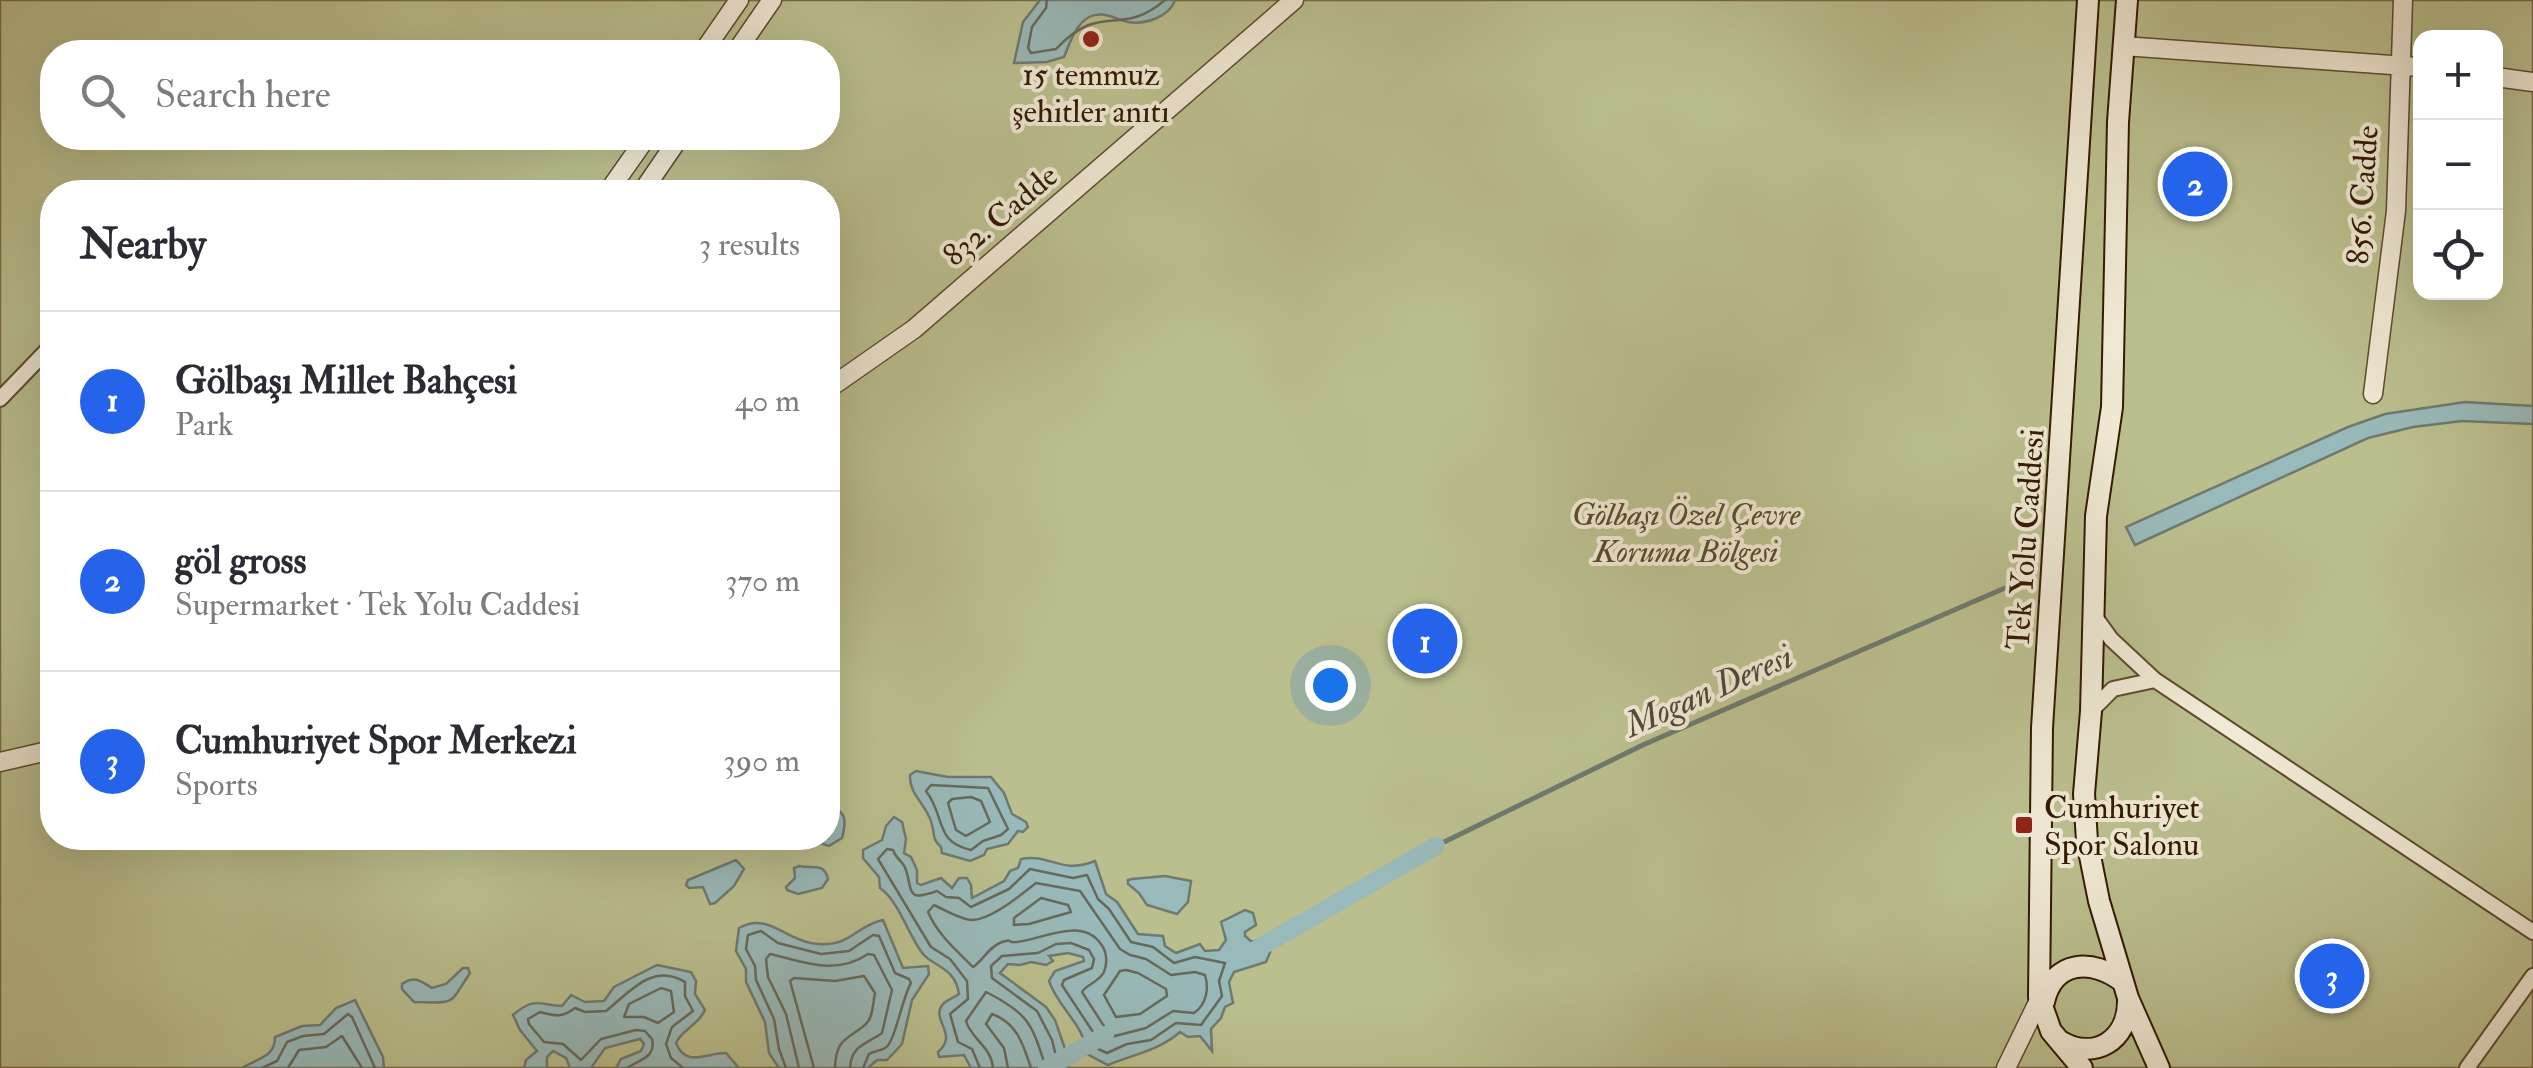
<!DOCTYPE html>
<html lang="en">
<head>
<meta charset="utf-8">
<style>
  body { margin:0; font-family:"IM FELL Double Pica",serif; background:#f7f7f7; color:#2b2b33 }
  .controls { position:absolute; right:30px; top:30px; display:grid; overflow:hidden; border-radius:20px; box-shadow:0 10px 40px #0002 }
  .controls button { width:90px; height:90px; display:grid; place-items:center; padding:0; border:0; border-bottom:2px solid #e1e1e2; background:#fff; color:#2b2b33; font:50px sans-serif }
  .you { position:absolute; left:1330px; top:685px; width:35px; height:35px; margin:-25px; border:8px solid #fff; border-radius:50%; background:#1a73e8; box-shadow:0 0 0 15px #1a73e833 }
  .badge { display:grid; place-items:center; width:65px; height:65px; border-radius:50%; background:#2563eb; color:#fff; font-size:32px; font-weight:700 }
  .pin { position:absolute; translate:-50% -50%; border:5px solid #fff; box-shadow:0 2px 10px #0006 }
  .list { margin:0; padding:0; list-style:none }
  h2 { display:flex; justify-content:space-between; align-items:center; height:130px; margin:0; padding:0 40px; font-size:42px }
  h2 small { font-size:32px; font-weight:400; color:#7c7c81 }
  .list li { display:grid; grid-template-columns:65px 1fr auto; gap:30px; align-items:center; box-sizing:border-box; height:180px; padding:0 40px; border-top:2px solid #e1e1e2 }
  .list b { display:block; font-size:38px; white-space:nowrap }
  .list p { margin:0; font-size:32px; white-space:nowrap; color:#7c7c81 }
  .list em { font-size:32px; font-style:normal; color:#7c7c81 }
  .icon { flex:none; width:55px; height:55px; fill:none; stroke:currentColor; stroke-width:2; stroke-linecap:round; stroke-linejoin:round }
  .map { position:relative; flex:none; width:2533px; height:1068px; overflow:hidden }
  .search { position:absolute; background:#fff; box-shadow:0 10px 40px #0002; left:40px; top:40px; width:800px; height:110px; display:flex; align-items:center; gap:25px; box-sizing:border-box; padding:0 35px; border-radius:40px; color:#7c7c81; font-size:38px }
  .panel { position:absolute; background:#fff; box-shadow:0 10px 40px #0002; left:40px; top:180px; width:800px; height:670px; border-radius:40px }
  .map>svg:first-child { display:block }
  .green { fill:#bbbf8e; stroke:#766c47; stroke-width:2.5; fill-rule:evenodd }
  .water { fill:#99baba; stroke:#6f7a70; stroke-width:2.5 }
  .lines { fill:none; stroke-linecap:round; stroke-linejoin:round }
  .shore { stroke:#656a5d; stroke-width:2.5 }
  .stream { stroke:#6f7a70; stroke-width:5 }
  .canal { stroke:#99baba; stroke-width:18 }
  .minor-casing { stroke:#5f4b30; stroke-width:18 }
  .tertiary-casing { stroke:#5f4b30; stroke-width:21 }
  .secondary-casing { stroke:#311a00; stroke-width:24 }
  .minor { stroke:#f0e9d5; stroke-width:14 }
  .tertiary { stroke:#f0e9d5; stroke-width:18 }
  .secondary { stroke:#f0e9d5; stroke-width:20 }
  .poi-dot { fill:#8f2418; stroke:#f0e9d5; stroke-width:4 }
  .labels { text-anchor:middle; stroke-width:8; stroke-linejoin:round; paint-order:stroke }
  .poi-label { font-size:32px; fill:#311a00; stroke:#f0e9d5 }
  .street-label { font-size:32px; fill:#311a00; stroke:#f0e9d5 }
  .park-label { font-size:32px; font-style:italic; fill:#5a4c2b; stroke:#f0e9d5 }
  .water-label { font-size:35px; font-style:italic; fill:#504a38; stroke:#f0e9d5 }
</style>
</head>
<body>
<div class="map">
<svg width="2533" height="1068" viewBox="0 0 2533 1068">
  <rect width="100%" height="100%" fill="#e8ddbe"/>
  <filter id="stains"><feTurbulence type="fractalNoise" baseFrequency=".002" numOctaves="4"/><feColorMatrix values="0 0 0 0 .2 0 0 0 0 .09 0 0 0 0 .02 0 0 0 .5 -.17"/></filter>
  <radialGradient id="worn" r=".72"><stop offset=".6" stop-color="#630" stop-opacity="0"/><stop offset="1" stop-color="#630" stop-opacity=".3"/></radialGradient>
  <path class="green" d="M0 0H2533V1068H0ZM2420 38H2496V292H2420ZM52 52H828V138H52ZM52 192H828V838H52Z"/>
  <path class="water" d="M1040 0H1175C1170 17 1144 25 1128 22 1114 19 1103 10 1089 17 1075 25 1070 43 1064 57L1047 62 1014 63 1023 22Z
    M2465 402 2533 406V424L2462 421 2413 427 2368 438 2135 545 2126 527 2348 427 2385 414Z
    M916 771 948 777H991L1004 793 1012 814 1026 822 1028 827 1023 832 1018 831 1008 844 987 849 984 855 970 861 942 853 941 847C932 839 935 836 932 825 928 805 909 796 910 775Z
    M828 802C844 814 848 815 842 838L829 846 805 838H828Z
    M894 817 902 822 906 839 904 853 911 857 917 870V883L921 885 941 878 952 888 959 878H967L971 885 972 898 1004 881 1010 871 1018 868 1021 859C1051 853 1060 875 1095 861L1106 894 1117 902 1138 934 1163 936 1165 946 1176 953 1200 944 1205 951 1219 950 1226 940 1221 922 1245 910 1253 913 1256 925 1245 932V936L1252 942 1264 938 1268 940 1271 950 1266 962 1234 972 1229 982 1233 1003 1225 1007 1221 1018 1211 1029 1212 1051 1200 1036 1188 1037 1180 1032C1160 1050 1132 1055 1108 1065L1087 1054C1085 1025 1058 1008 1049 981L1055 971 1084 961 1083 957 1068 953 1049 956 1053 961 1046 965 1031 962 1020 965 1008 964 1000 973 1046 1007 1055 1020 1070 1063 1067 1068H971L964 1055 939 1057 938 1052C960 1033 928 1019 944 1003 949 999 955 997 959 994 955 967 934 967 923 954 909 937 899 901 880 888L879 877 863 858V850L882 840 886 826Z
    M736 860 744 869 734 886 715 903 710 904 703 887 689 888 686 885 688 880Z
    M799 866C813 869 824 862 828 879L822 888 798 894 787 890 786 887 795 878 794 868Z
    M1165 876 1191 881 1188 902 1177 914 1147 905 1139 893 1128 884V880L1132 879Z
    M883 920 903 968 928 966 929 974 912 1000 902 1044 887 1060H877L868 1068H779L769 1053 765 1022 746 982V969L736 951 739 928C766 912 784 938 811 943 850 950 854 926 883 920Z
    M657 965 691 972 696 981 695 994 705 1010C698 1026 682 1029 676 1043 686 1068 705 1053 726 1053L739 1068H616L621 1059 641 1051 644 1044 640 1039 605 1048 591 1068H570L566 1058 553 1051 547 1057V1068H524L526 1060 537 1051 520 1030 513 1015C535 996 539 1005 562 1006L571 995 585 1002 604 1001 614 987Z
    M463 968H468L470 973C448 1006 457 1003 414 1002L402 989V984C414 975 421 981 432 988L446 984Z
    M355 1000 383 1057 384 1068H242C257 1058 275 1058 275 1037L302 1026 320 1025 336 1008Z"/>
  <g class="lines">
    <path class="shore" d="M1047 0 1046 8 1032 27 1028 48 1031 53 1056 49C1102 0 1119 39 1165 0
      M931 785 988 788 1008 829 1001 835 983 841 971 850C934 842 946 817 926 791Z
      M971 797 981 801 990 822 966 836 956 830 948 803 952 799Z
      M1036 883 1080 891 1120 949 1130 955 1146 959 1171 975 1195 972 1205 975C1209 988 1207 1004 1194 1013L1173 1011 1146 1028 1111 1037 1082 992C1087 984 1099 982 1104 972 1107 964 1107 956 1104 949 1086 913 1042 940 1017 942 1004 943 1015 938 1002 942 988 947 983 961 973 967 956 950 938 935 928 912L934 905C945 910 961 920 972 920 991 920 1022 894 1036 883Z
      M1041 898 1068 905 1071 912 1029 924 1014 925V918Z
      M1126 970 1138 973 1166 989 1167 996 1140 1014 1116 1017 1104 995 1120 971Z
      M661 988 671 991 674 1012 658 1023 644 1017H624L629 1004Z
      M262 1068 277 1061 287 1042 303 1036 324 1034 348 1014 352 1017 375 1068
      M288 1068 299 1050 326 1047 342 1036 362 1068
      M627 1068C640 1059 656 1058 652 1039L645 1031 636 1030 601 1039 581 1060 563 1044 544 1042 529 1024 528 1019 540 1012C556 1016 562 1018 575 1008L585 1012 606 1011C629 993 652 962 685 982V996L693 1011 672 1027 666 1044 671 1058 683 1068
      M786 1068 779 1049 774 1019 756 980 755 966 746 949 748 935 761 931 778 943 821 954 849 951 873 935 879 936 895 973 909 979 911 983C902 998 895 1043 885 1048 880 1051 874 1051 869 1054L863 1068
      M799 1068 786 1014 768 977 766 959 770 954C805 962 835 976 868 954L874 955 892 990 882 1033C867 1044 851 1045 850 1068
      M814 1068 790 981 794 978 835 981 864 976 875 993C873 1002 873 1018 866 1024 848 1040 836 1037 835 1068
      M980 1068 972 1049 958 1042 950 1014 968 999 967 981 950 959 931 947 878 859 887 849 893 850C896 859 904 862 906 870 913 892 906 902 937 891L946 897 959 898 971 907 1009 889 1030 869 1073 878 1087 875 1098 899 1109 909 1131 942 1153 947 1174 963 1195 957 1225 963 1219 981 1222 996 1201 1025 1176 1023 1151 1040 1127 1044 1107 1053 1098 1049 1095 1035 1062 985 1064 980 1092 968 1094 959 1089 950 1071 943 1056 944 1038 953 1002 956 991 966 992 978 1037 1011 1052 1040 1059 1068
      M993 1068C991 1046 971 1039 966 1021L986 992C1030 1014 1032 1025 1046 1068
      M1008 1068 1004 1048 986 1024 992 1014C1017 1023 1023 1044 1031 1068"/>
    <path class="stream" d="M1436 846 1645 744 2005 588"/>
    <path class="canal" d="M1250 953 1436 846
      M1047 1068 1105 1035"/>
    <defs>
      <path id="minor" d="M0 399 52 345
        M2155 680 2533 932
        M2092 710 2113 689 2155 680 2111 639 2093 614
        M2467 1068 2533 976"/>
      <path id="tertiary" d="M2123 46 2420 67
        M703 52 739 0
        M736 52 772 0
        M2496 77 2533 82
        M608 192 646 138
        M642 192 679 138
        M828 389 914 329 1294 0
        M2373 394 2396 211 2403 0
        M0 762 52 750
        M2006 1068 2043 992"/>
      <path id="secondary" d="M2127 0 2118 122 2112 407 2096 516 2091 711 2084 794 2087 841 2099 901 2128 998 2159 1068
        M2044 1002C2053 960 2093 958 2123 982
        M2060 1041C2094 1061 2128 1041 2128 1001
        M2082 1068 2051 1031 2039 997 2042 728 2088 0"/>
    </defs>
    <use href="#minor" class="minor-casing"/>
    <use href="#tertiary" class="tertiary-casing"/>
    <use href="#secondary" class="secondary-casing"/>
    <use href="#minor" class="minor"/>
    <use href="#tertiary" class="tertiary"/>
    <use href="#secondary" class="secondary"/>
  </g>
  <g class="poi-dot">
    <circle cx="1091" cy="39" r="10"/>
    <rect x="2014" y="815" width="20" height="20" rx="5"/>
  </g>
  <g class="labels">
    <g class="poi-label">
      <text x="1091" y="85">15 temmuz<tspan x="1091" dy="37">şehitler anıtı</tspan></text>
      <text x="2044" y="818" text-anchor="start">Cumhuriyet<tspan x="2044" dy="37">Spor Salonu</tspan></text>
    </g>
    <g class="street-label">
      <text transform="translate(2362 195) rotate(-86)" y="11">856. Cadde</text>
      <text transform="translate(1000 215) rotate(-40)" y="11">832. Cadde</text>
      <text transform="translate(2025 539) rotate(-86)" y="11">Tek Yolu Caddesi</text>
    </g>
    <g class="park-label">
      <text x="1686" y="525">Gölbaşı Özel Çevre<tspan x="1686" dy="37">Koruma Bölgesi</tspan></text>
    </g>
    <g class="water-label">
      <text transform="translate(1708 690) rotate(-24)" y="12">Mogan Deresi</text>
    </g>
  </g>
  <rect width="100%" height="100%" filter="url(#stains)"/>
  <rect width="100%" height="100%" fill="url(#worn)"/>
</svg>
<div class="controls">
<button>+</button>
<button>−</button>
<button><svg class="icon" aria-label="locate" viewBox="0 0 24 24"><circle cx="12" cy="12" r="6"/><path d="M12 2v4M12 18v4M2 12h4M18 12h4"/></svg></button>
</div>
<div class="you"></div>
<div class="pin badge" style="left:1425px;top:641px">1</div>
<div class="pin badge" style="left:2195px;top:184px">2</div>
<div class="pin badge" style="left:2332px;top:976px">3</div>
<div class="search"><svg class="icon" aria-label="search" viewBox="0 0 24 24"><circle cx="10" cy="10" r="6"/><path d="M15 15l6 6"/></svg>Search here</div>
<section class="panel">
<h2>Nearby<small>3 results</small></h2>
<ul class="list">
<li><span class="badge">1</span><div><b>Gölbaşı Millet Bahçesi</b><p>Park</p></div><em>40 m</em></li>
<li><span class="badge">2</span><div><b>göl gross</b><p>Supermarket · Tek Yolu Caddesi</p></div><em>370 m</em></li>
<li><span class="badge">3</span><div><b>Cumhuriyet Spor Merkezi</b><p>Sports</p></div><em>390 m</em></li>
</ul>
</section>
</div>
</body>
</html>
